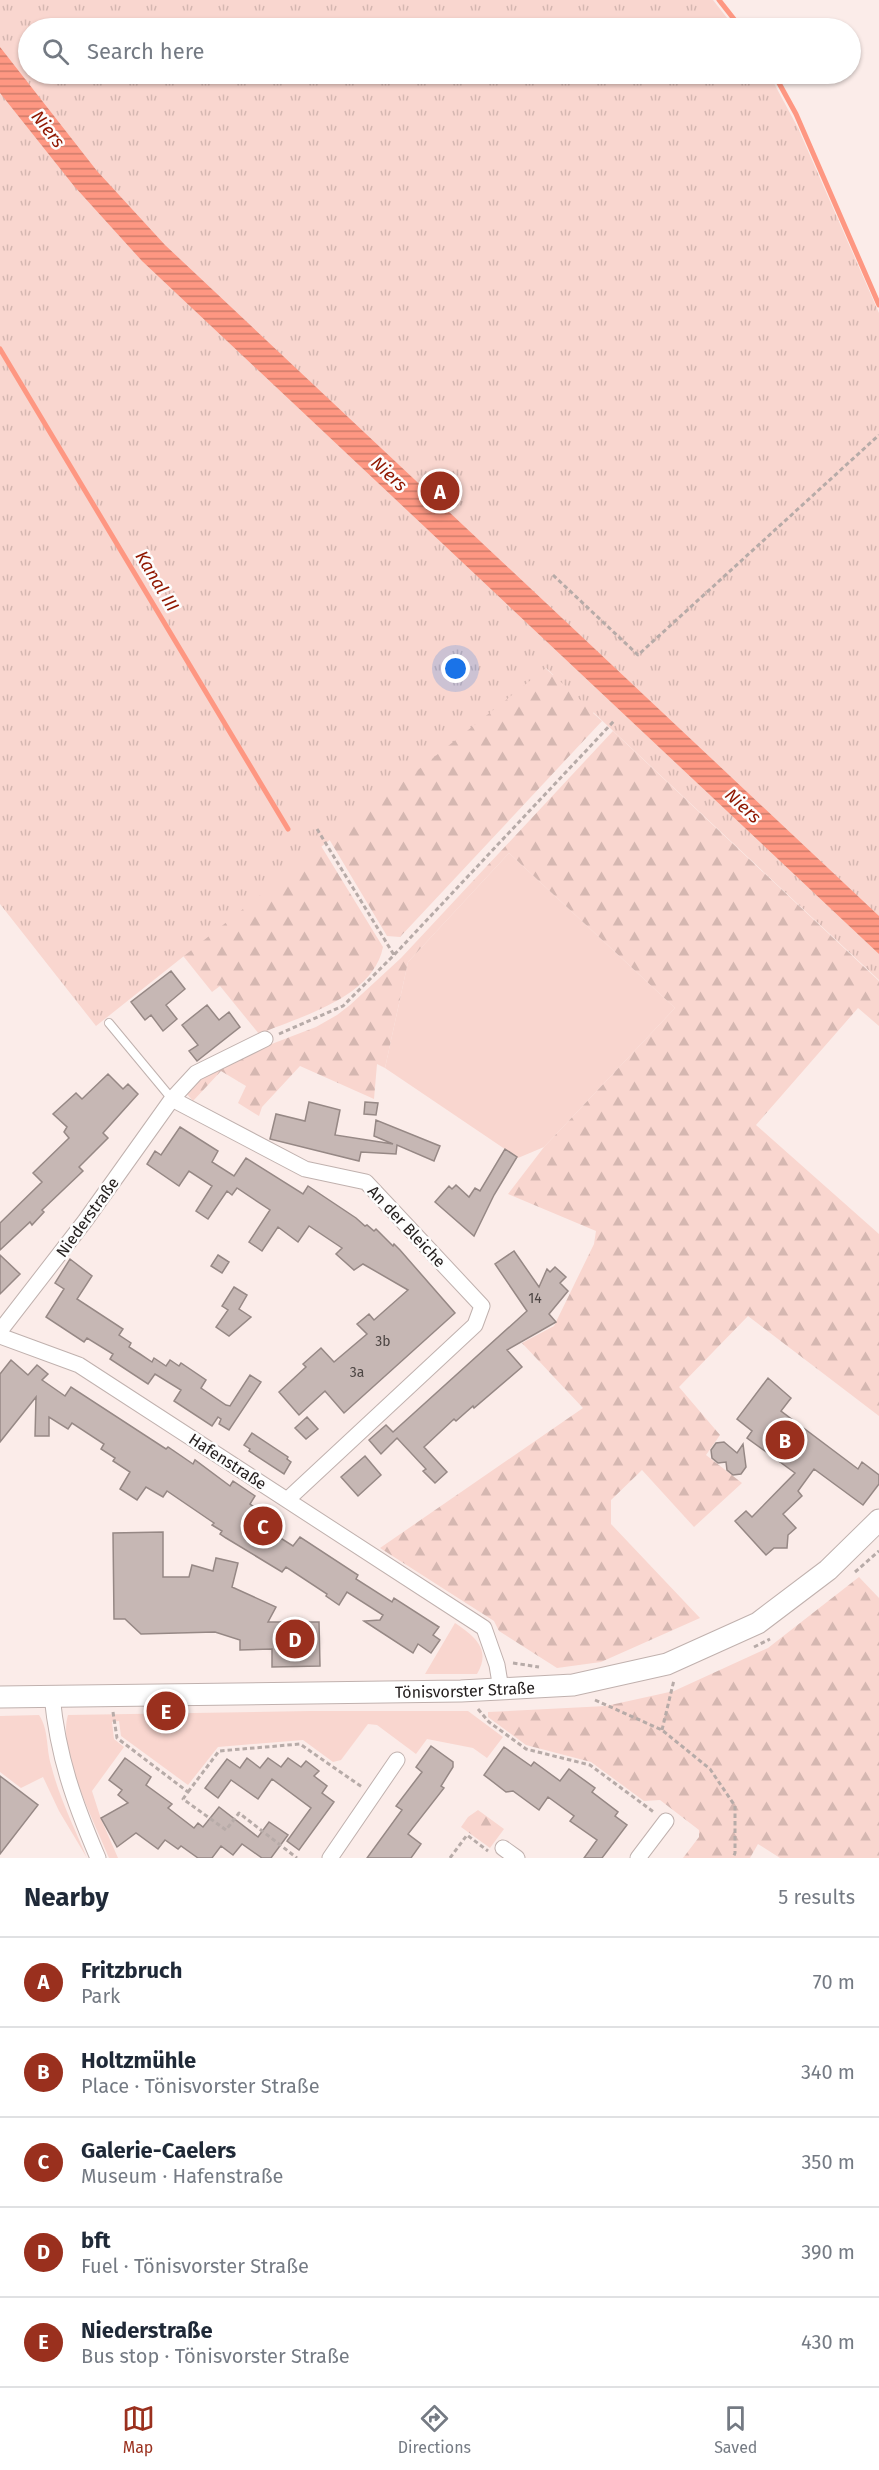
<!DOCTYPE html>
<html lang="en">
<head>
<meta charset="utf-8">
<style>
  body { margin:0; font-family:"Fira Sans",sans-serif; background:#f2f2f3; color:#1f2937 }
  .you { position:absolute; left:456px; top:669px; width:21px; height:21px; margin:-15px; border:4px solid #fff; border-radius:50%; background:#1a73e8; box-shadow:0 0 0 9px #1a73e833 }
  .badge { display:grid; place-items:center; width:39px; height:39px; border-radius:50%; background:#9a301e; color:#fff; font-size:20px; font-weight:700 }
  .pin { position:absolute; translate:-50% -50%; border:3px solid #fff; box-shadow:0 2px 6px #0006 }
  .list { margin:0; padding:0; list-style:none }
  h2 { display:flex; justify-content:space-between; align-items:center; height:78px; margin:0; padding:0 24px; font-size:26px }
  h2 small { font-size:20px; font-weight:400; color:#747a83 }
  .list li { display:grid; grid-template-columns:39px 1fr auto; gap:18px; align-items:center; box-sizing:border-box; height:90px; padding:0 24px; border-top:2px solid #e0e1e3 }
  .list b { display:block; font-size:22px; white-space:nowrap }
  .list p { margin:0; font-size:20px; white-space:nowrap; color:#747a83 }
  .list em { font-size:20px; font-style:normal; color:#747a83 }
  .icon { flex:none; width:33px; height:33px; fill:none; stroke:currentColor; stroke-width:2; stroke-linecap:round; stroke-linejoin:round }
  .map { position:relative; flex:none; width:879px; height:1858px; overflow:hidden }
  .search { position:absolute; background:#fff; box-shadow:0 2px 4px #0004; left:18px; right:18px; top:18px; height:66px; display:flex; align-items:center; gap:15px; box-sizing:border-box; padding:0 21px; border-radius:33px; color:#747a83; font-size:22px }
  .sheet { height:528px; background:#fff }
  nav { display:flex; justify-content:space-around; align-items:center; box-sizing:border-box; height:84px; border-top:2px solid #e0e1e3; background:#fff; font-size:16px; color:#747a83 }
  nav a { display:grid; justify-items:center; gap:3px }
  nav .on { color:#9a301e }
  .map>svg:first-child { display:block }
  .grass { fill:#f9d6cf }
  .forest { fill:url(#forest-firs) }
  .park { fill:url(#park-tufts) }
  .water { fill:url(#water-rules) }
  .lines { fill:none; stroke-linecap:round; stroke-linejoin:round }
  .stream { stroke:#fe9782; stroke-width:5 }
  .building { fill:#c6b7b4; stroke:#968885; stroke-width:1.5 }
  .service-casing { stroke:#c0b1ae; stroke-width:10 }
  .minor-casing { stroke:#c0b1ae; stroke-width:17 }
  .secondary-casing { stroke:#c0b1ae; stroke-width:23 }
  .path { stroke:#b7aba8; stroke-width:3; stroke-dasharray:4.5 3; stroke-linecap:butt }
  .service { stroke:#fff; stroke-width:8 }
  .minor { stroke:#fff; stroke-width:15 }
  .secondary { stroke:#fff; stroke-width:21 }
  .labels { text-anchor:middle; stroke-width:5; stroke-linejoin:round; paint-order:stroke }
  .number-label { font-size:14px; fill:#4d4644 }
  .street-label { font-size:16px; fill:#25201f; stroke:#fdfdfd }
  .water-label { font-size:18px; font-style:italic; fill:#901700; stroke:#fdfdfd }
</style>
</head>
<body>
<div class="map">
<svg width="879" height="1858" viewBox="0 0 879 1858">
  <defs>
    <pattern id="forest-firs" width="22" height="20" patternUnits="userSpaceOnUse" patternTransform="scale(1.5)"><rect width="22" height="20" fill="#f9d6cf"/><path d="M5 1l3.5 6h-7zM16 11l3.5 6h-7z" fill="#d5b7b1"/></pattern>
    <pattern id="park-tufts" width="24" height="20" patternUnits="userSpaceOnUse" patternTransform="scale(1.5)"><rect width="24" height="20" fill="#f9d6cf"/><path d="M3 7l-1-3M5 7V3M7 7l1-3M15 17l-1-3M17 17v-4M19 17l1-3" fill="none" stroke="#d5b7b1"/></pattern>
    <pattern id="water-rules" width="6" height="5" patternUnits="userSpaceOnUse" patternTransform="scale(1.5)"><rect width="6" height="5" fill="#fe9782"/><path d="M0 2.5h6" fill="none" stroke="#cd7b6a"/></pattern>
  </defs>
  <rect width="100%" height="100%" fill="#fbece9"/>
  <path class="grass" d="M509 853 675 1008 544 1147 518 1158 385 1068 408 962Z
    M455 1623C474 1636 492 1649 477 1674H425Z
    M310 1711H468L503 1737 487 1758 473 1748 427 1739 416 1754 377 1725 368 1724 341 1760 333 1762 303 1740 218 1747 188 1785 121 1736 119 1721 112 1722 114 1739 124 1747 92 1791 101 1819 118 1858H109C95 1823 57 1751 68 1715Z
    M39 1715C49 1730 46 1748 51 1765 59 1797 74 1827 87 1858L59 1811 43 1777 21 1788 0 1772V1716Z"/>
  <path class="forest" d="M542 665 553 675 558 670 598 707 593 713 602 721 400 937 387 936 326 834Z
    M613 731 879 981V1026L858 1008 756 1125 879 1234V1416L748 1316 679 1387 720 1435 706 1455 742 1483 694 1527 642 1470 611 1500V1524L700 1618 601 1662 557 1668 499 1631 494 1621 380 1548 583 1408 522 1343 554 1326 594 1244 596 1231 508 1194 544 1147 675 1008 509 853 408 962 385 1068 377 1064 374 1099 300 1066 262 1107 259 1116 238 1103 246 1086 221 1071 193 1101 187 1094 189 1085 217 1065 316 1027 337 1015 350 1005 401 958Z
    M318 841 383 947C373 998 301 1016 259 1034L220 986 212 992 180 952Z
    M859 1577 879 1598V1858H780L758 1844 750 1858H683L699 1837V1830L660 1800 644 1801 591 1762 526 1745 488 1717V1712L606 1706 674 1691 768 1648Z
    M478 1810 504 1829 490 1848 461 1827 468 1817Z"/>
  <path class="park" d="M0 0H713L735 28H28V74H769L798 128 879 313V980L546 668 96 1026 0 904Z"/>
  <path class="water" d="M0 47 97 171 165 245 879 916V954L142 261 74 186 0 93Z"/>
  <g class="lines">
    <path class="stream" d="M719 0 741 28
      M774 74 796 114 879 305
      M0 349 288 829"/>
  </g>
  <path class="building" d="M171 971 185 989 166 1005 177 1019 163 1031 151 1015 145 1020 131 1002Z
    M207 1005 219 1020 229 1012 240 1027 197 1061 189 1051 198 1045 182 1025Z
    M108 1074 123 1089 128 1084 138 1094 103 1133 108 1138 79 1167 83 1171 42 1210 44 1212 32 1225 30 1222 0 1250V1223L42 1182 33 1173 69 1138 64 1132 67 1127 53 1114 76 1093 82 1099Z
    M309 1102 340 1110 335 1135 393 1144 374 1136 376 1120 440 1146 434 1161 397 1145 396 1154 361 1152 359 1161 270 1139 276 1114 305 1121Z
    M365 1102 378 1103 376 1115 364 1114Z
    M180 1127 218 1151 212 1162 234 1176 246 1158 303 1194 308 1186 356 1218 365 1226 367 1225 374 1231 376 1229 393 1246 394 1244 400 1250 455 1313 344 1413 325 1391 299 1415 279 1392 306 1367 303 1364 321 1348 334 1362 367 1334 357 1324 369 1314 374 1320 408 1290 363 1264 354 1270 336 1254 342 1248 309 1226 298 1242 278 1227 262 1251 249 1242 270 1210 237 1188 232 1195 227 1191 208 1219 196 1211 212 1186 189 1171 179 1186 147 1164 155 1151 161 1155Z
    M505 1149 517 1157 494 1195 474 1236 435 1202 449 1186 452 1189 456 1185 469 1197 475 1188 480 1191Z
    M514 1251 539 1287 547 1269 550 1272 555 1267 566 1277 560 1283 568 1291 549 1314 556 1322 507 1350 522 1367 474 1408 473 1406 456 1421 454 1419 424 1447 447 1472 435 1483 423 1471 426 1469 397 1438 381 1454 369 1440 386 1425 393 1432 527 1311 495 1264Z
    M0 1255 20 1274 0 1294Z
    M218 1255 229 1262 222 1273 211 1266Z
    M70 1259 92 1276 77 1299 123 1329 119 1335 131 1343 129 1347 140 1354 152 1362 154 1358 166 1366 170 1360 179 1366 181 1363 206 1380 201 1388 226 1405 230 1406 250 1375 261 1382 229 1430 219 1424 221 1419 218 1417 212 1426 174 1401 181 1390 155 1374 148 1384 110 1359 113 1354 87 1338 84 1342 46 1317 64 1289 55 1283Z
    M234 1287 247 1295 239 1309 251 1317 229 1336 216 1327 228 1310 222 1306Z
    M11 1360 28 1375 37 1365 48 1374 42 1380 65 1396 71 1387 166 1449 168 1447 193 1464 195 1460 230 1486 233 1481 255 1496 250 1504 277 1523 271 1532 293 1546 300 1537 358 1575 356 1579 392 1602 394 1598 439 1627 433 1635 440 1640 431 1653 418 1644 413 1653 364 1621 380 1620 383 1615 347 1592 339 1605 326 1596 327 1594 286 1567 282 1572 226 1538 220 1534 222 1531 212 1525 214 1523 167 1491 163 1497 146 1487 137 1500 120 1489 130 1472 113 1461 115 1458 101 1449 104 1444 72 1423 68 1429 49 1417V1436H35L36 1397 0 1442V1374Z
    M768 1378 791 1398 781 1411 858 1469 862 1462 879 1475V1484L863 1505 814 1469 798 1491 802 1496 783 1514 796 1528 788 1535 787 1548H774L766 1555 735 1521 746 1511 752 1517 795 1473 747 1438 752 1431 737 1419Z
    M307 1417 318 1429 306 1439 295 1428Z
    M252 1433 288 1457 287 1459 291 1462 284 1474 249 1451 250 1449 244 1445Z
    M724 1442 737 1453 743 1444 746 1467 741 1474 733 1475 727 1470 726 1462 718 1463 712 1458 711 1450 716 1443Z
    M365 1456 381 1475 358 1496 341 1477Z
    M163 1532V1577H189L192 1565 213 1571 216 1558 238 1563 232 1587 276 1607 268 1622H319L320 1666 272 1667V1649L240 1650V1640L215 1632 141 1634 125 1619H114L113 1533Z
    M431 1746 453 1762V1767L441 1786 444 1788 408 1834 421 1844 411 1858H367L402 1810 396 1806 422 1772 416 1767Z
    M504 1747 531 1766 534 1762 560 1781 569 1769 595 1788 592 1792 618 1812 615 1816 627 1825 602 1858H584L597 1840 570 1821 574 1816 548 1797 539 1810 513 1791 506 1792 484 1775Z
    M125 1758 151 1777 146 1785 172 1804 168 1808 194 1828 198 1823 203 1827 219 1807 258 1837 269 1822 288 1835 271 1858H262L242 1844 233 1855 221 1846 212 1858H198L181 1846 178 1849 165 1840 158 1849 136 1833 117 1847 101 1818 128 1803 118 1795 122 1790 109 1780Z
    M247 1758 260 1768 268 1758 281 1767 288 1758 301 1767 306 1761 319 1771 314 1776 327 1786 322 1793 334 1802 299 1850 287 1841 311 1808 272 1779 258 1799 231 1780 218 1798 205 1788 227 1759 240 1768Z
    M0 1776 38 1805 0 1854Z"/>
  <g class="lines">
    <defs>
      <path id="service" d="M109 1023 172 1099"/>
      <path id="minor" d="M172 1099 305 1169 366 1182 482 1306 475 1325 287 1500
        M0 1331 85 1221 172 1099 196 1073 265 1039
        M0 1336 79 1365 484 1628 497 1665 501 1689
        M52 1696C58 1757 74 1802 98 1858
        M503 1848 517 1858
        M330 1858 397 1760
        M638 1858 666 1821"/>
      <g id="secondary">
        <path id="s1" d="M0 1697 461 1691 573 1685 667 1664 758 1623 828 1570 879 1520"/>
      </g>
    </defs>
    <use href="#service" class="service-casing"/>
    <use href="#minor" class="minor-casing"/>
    <use href="#secondary" class="secondary-casing"/>
    <path class="path" d="M553 575 638 655 879 435
      M317 829 394 955
      M279 1034 343 1006 394 955 614 721
      M855 1572 879 1551
      M754 1647 770 1639
      M513 1663 539 1667
      M595 1700 662 1730 710 1769 735 1806V1853L733 1858
      M478 1709 489 1722 526 1749 590 1765 655 1813
      M113 1712 117 1738 188 1792 183 1799 226 1830 239 1813 297 1858
      M662 1730 674 1680
      M188 1792 219 1751 300 1744 362 1787
      M450 1858 467 1835 488 1851"/>
    <use href="#service" class="service"/>
    <use href="#minor" class="minor"/>
    <use href="#secondary" class="secondary"/>
  </g>
  <g class="labels">
    <g class="number-label">
      <text x="535" y="1303">14</text>
      <text x="383" y="1346">3b</text>
      <text x="357" y="1377">3a</text>
    </g>
    <g class="street-label">
      <text transform="translate(87 1217) rotate(-54)" y="6">Niederstraße</text>
      <text transform="translate(407 1226) rotate(47)" y="6">An der Bleiche</text>
      <text transform="translate(228 1461) rotate(33)" y="6">Hafenstraße</text>
      <text dy="6" stroke="none"><textPath href="#s1" startOffset="465">Tönisvorster Straße</textPath></text>
    </g>
    <g class="water-label">
      <text transform="translate(48 129) rotate(52)" y="6">Niers</text>
      <text transform="translate(389 474) rotate(43)" y="6">Niers</text>
      <text transform="translate(157 581) rotate(59)" y="6">Kanal III</text>
      <text transform="translate(743 806) rotate(43)" y="6">Niers</text>
    </g>
  </g>
</svg>
<div class="you"></div>
<div class="pin badge" style="left:440px;top:491px">A</div>
<div class="pin badge" style="left:785px;top:1440px">B</div>
<div class="pin badge" style="left:263px;top:1526px">C</div>
<div class="pin badge" style="left:295px;top:1639px">D</div>
<div class="pin badge" style="left:166px;top:1711px">E</div>
<div class="search"><svg class="icon" aria-label="search" viewBox="0 0 24 24"><circle cx="10" cy="10" r="6"/><path d="M15 15l6 6"/></svg>Search here</div>
</div>
<section class="sheet">
<h2>Nearby<small>5 results</small></h2>
<ul class="list">
<li><span class="badge">A</span><div><b>Fritzbruch</b><p>Park</p></div><em>70 m</em></li>
<li><span class="badge">B</span><div><b>Holtzmühle</b><p>Place · Tönisvorster Straße</p></div><em>340 m</em></li>
<li><span class="badge">C</span><div><b>Galerie-Caelers</b><p>Museum · Hafenstraße</p></div><em>350 m</em></li>
<li><span class="badge">D</span><div><b>bft</b><p>Fuel · Tönisvorster Straße</p></div><em>390 m</em></li>
<li><span class="badge">E</span><div><b>Niederstraße</b><p>Bus stop · Tönisvorster Straße</p></div><em>430 m</em></li>
</ul>
</section>
<nav>
<a class="on"><svg class="icon" aria-label="map" viewBox="0 0 24 24"><path d="M3 6l6-2 6 2 6-2v14l-6 2-6-2-6 2zM9 4v14M15 6v14"/></svg>Map</a>
<a><svg class="icon" aria-label="directions" viewBox="0 0 24 24"><path d="M12 3l9 9-9 9-9-9zM9 14v-3h6M13 9l2 2-2 2"/></svg>Directions</a>
<a><svg class="icon" aria-label="saved" viewBox="0 0 24 24"><path d="M7 4h10v16l-5-4-5 4z"/></svg>Saved</a>
</nav>
</body>
</html>
